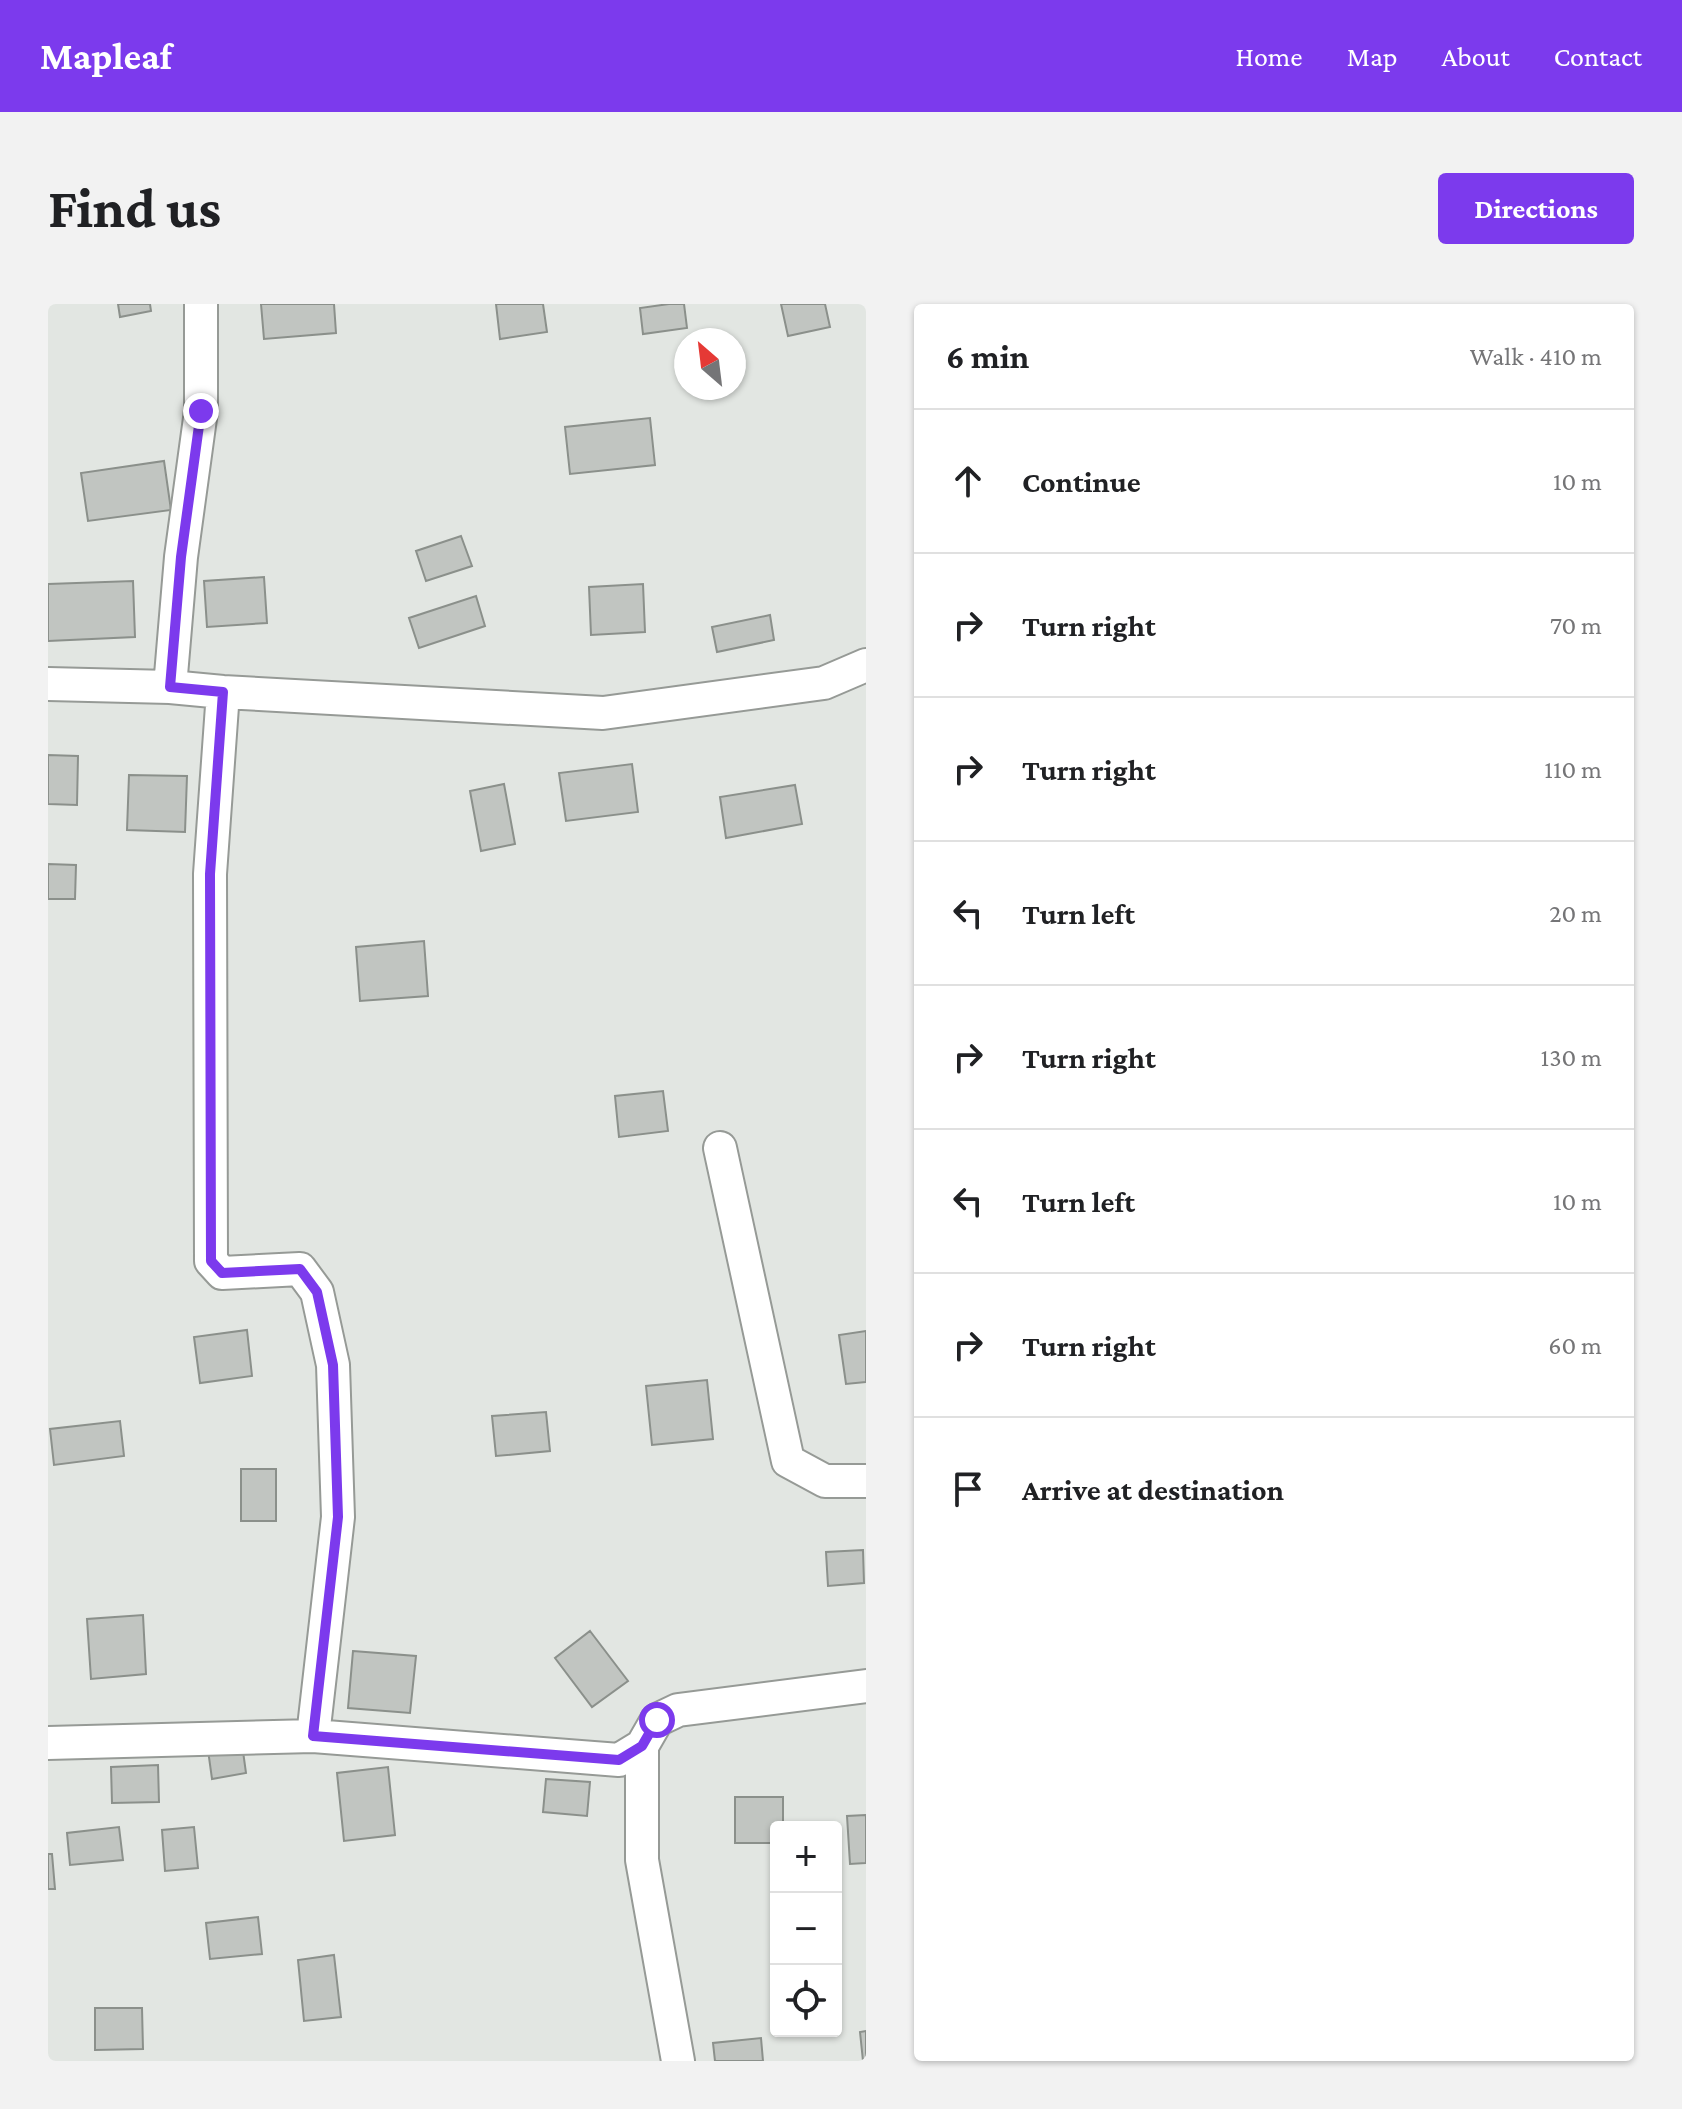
<!DOCTYPE html>
<html lang="en">
<head>
<meta charset="utf-8">
<style>
  body { margin:0; font-family:"Crimson Pro",serif; background:#f2f2f2; color:#202124 }
  .controls { position:absolute; right:24px; bottom:24px; display:grid; overflow:hidden; border-radius:8px; box-shadow:0 2px 6px #0004 }
  .controls button { width:72px; height:72px; display:grid; place-items:center; padding:0; border:0; border-bottom:2px solid #e0e0e0; background:#fff; color:#202124; font:40px sans-serif }
  .compass { position:absolute; left:626px; top:24px; width:72px; height:72px; border-radius:50%; background:#fff; box-shadow:0 2px 6px #0004; rotate:332deg }
  .stop { position:absolute; width:24px; height:24px; margin:-18px; border:6px solid #7c3aed; border-radius:50%; background:#fff }
  .stop.end { background:#7c3aed; border-color:#fff; box-shadow:0 2px 8px #0008 }
  .list { margin:0; padding:0; list-style:none }
  h2 { display:flex; justify-content:space-between; align-items:center; height:104px; margin:0; padding:0 32px; font-size:34px }
  h2 small { font-size:26px; font-weight:400; color:#757577 }
  .list li { display:grid; grid-template-columns:52px 1fr auto; gap:24px; align-items:center; box-sizing:border-box; height:144px; padding:0 32px; border-top:2px solid #e0e0e0 }
  .list b { display:block; font-size:30px; white-space:nowrap }
  .list em { font-size:26px; font-style:normal; color:#757577 }
  .icon { flex:none; width:44px; height:44px; fill:none; stroke:currentColor; stroke-width:2; stroke-linecap:round; stroke-linejoin:round }
  .map { position:relative; flex:none; width:818px; height:1757px; overflow:hidden; border-radius:8px }
  header { display:flex; align-items:center; gap:48px; box-sizing:border-box; height:112px; padding:0 40px; background:#7c3aed; color:#fff }
  header strong { font-size:38px }
  nav { display:flex; gap:44px; margin-inline-start:auto; font-size:28px }
  .intro { display:flex; align-items:center; justify-content:space-between; box-sizing:border-box; height:192px; padding:0 48px }
  h1 { margin:0; font-size:56px }
  .button { padding:20px 36px; border-radius:8px; background:#7c3aed; color:#fff; font-size:28px; font-weight:700 }
  main { display:flex; gap:48px; padding:0 48px }
  aside { flex:1; background:#fff; border-radius:8px; box-shadow:0 2px 6px #0004 }
  .map>svg:first-child { display:block }
  .building { fill:#c1c5c1; stroke:#8b908b; stroke-width:2 }
  .lines { fill:none; stroke-linecap:round; stroke-linejoin:round }
  .minor-casing { stroke:#969a96; stroke-width:36 }
  .minor { stroke:#fff; stroke-width:32 }
  .route { stroke:#7c3aed; stroke-width:10 }
</style>
</head>
<body>
<header>
<strong>Mapleaf</strong>
<nav><a>Home</a><a>Map</a><a>About</a><a>Contact</a></nav>
</header>
<div class="intro"><h1>Find us</h1><a class="button">Directions</a></div>
<main>
<div class="map">
<svg width="818" height="1757" viewBox="0 0 818 1757">
  <rect width="100%" height="100%" fill="#e2e6e2"/>
  <path class="building" d="M70 0H102L103 7 72 13Z
    M213 0H286L288 29 216 35Z
    M448 0H495L499 28 452 35Z
    M621 0H636L639 24 595 30 592 4Z
    M733 0H777L782 23 740 32Z
    M602 114 607 161 522 170 517 123Z
    M116 157 123 206 40 217 33 169Z
    M413 232 424 262 378 277 368 247Z
    M216 273 219 319 159 323 156 277Z
    M85 277 87 333 0 337V280Z
    M595 280 597 328 543 331 541 283Z
    M428 292 437 322 371 344 361 314Z
    M722 311 726 336 669 348 664 323Z
    M0 451 30 452 29 501 0 500Z
    M584 460 590 508 518 517 511 469Z
    M81 471 139 472 137 528 79 526Z
    M456 480 467 540 433 547 422 487Z
    M747 481 754 520 678 534 672 493Z
    M0 560 28 561 27 595H0Z
    M376 637 380 692 312 697 308 643Z
    M615 787 620 827 571 833 567 792Z
    M199 1026 204 1072 152 1079 146 1033Z
    M818 1027V1078L798 1080 791 1031Z
    M659 1076 665 1135 604 1141 598 1082Z
    M498 1108 502 1147 448 1152 444 1112Z
    M72 1117 76 1152 6 1161 2 1125Z
    M193 1165H228V1217H193Z
    M815 1246 816 1279 780 1282 778 1248Z
    M95 1311 98 1370 43 1375 39 1315Z
    M542 1327 580 1377 544 1403 507 1354Z
    M305 1347 368 1352 362 1409 300 1404Z
    M194 1440 198 1469 164 1475 160 1446Z
    M110 1461 111 1498 64 1499 63 1463Z
    M340 1463 347 1531 296 1537 289 1469Z
    M498 1475 542 1478 539 1512 495 1508Z
    M687 1493H735V1523H728V1539H687Z
    M818 1511V1559L802 1560 799 1512Z
    M71 1523 75 1556 22 1561 19 1529Z
    M146 1523 150 1564 117 1567 114 1526Z
    M0 1550H4L7 1585H0Z
    M210 1613 214 1650 162 1655 158 1619Z
    M286 1651 293 1713 256 1717 250 1656Z
    M47 1704H94L95 1745 47 1746Z
    M818 1727V1757H815L812 1728Z
    M713 1734 715 1757H667L665 1739Z"/>
  <g class="lines">
    <defs>
      <path id="minor" d="M0 380 122 383 175 388 555 409 776 379 818 361
        M122 383 133 253 153 107V0
        M175 388 162 570 163 957 174 969 252 965 269 988 285 1061 290 1213 265 1432
        M672 844 740 1157 777 1177H818
        M0 1439 265 1432 571 1456 594 1442 609 1416 630 1406 818 1382
        M594 1442V1556L630 1757"/>
    </defs>
    <use href="#minor" class="minor-casing"/>
    <use href="#minor" class="minor"/>
  </g>
  <g class="lines">
    <path class="route" d="M153 107 133 253 122 383 175 388 162 570 163 957 174 969 252 965 269 988 285 1061 290 1213 265 1432 571 1456 594 1442 609 1416"/>
  </g>
</svg>
<div class="controls">
<button>+</button>
<button>−</button>
<button><svg class="icon" aria-label="locate" viewBox="0 0 24 24"><circle cx="12" cy="12" r="6"/><path d="M12 2v4M12 18v4M2 12h4M18 12h4"/></svg></button>
</div>
<svg class="compass" viewBox="-18 -18 36 36"><path d="M0-13l5 13h-10z" fill="#e53935"/><path d="M0 13l5-13h-10z" fill="#757577"/></svg>
<div class="stop" style="left:609px;top:1416px"></div>
<div class="stop end" style="left:153px;top:107px"></div>
</div>
<aside>
<h2>6 min<small>Walk · 410 m</small></h2>
<ul class="list">
<li><svg class="icon" aria-label="ahead" viewBox="0 0 24 24"><path d="M12 20V5M6 11l6-6 6 6"/></svg><div><b>Continue</b></div><em>10 m</em></li>
<li><svg class="icon" aria-label="right" viewBox="0 0 24 24"><path d="M7 20v-9h11M14 6l5 5-5 5"/></svg><div><b>Turn right</b></div><em>70 m</em></li>
<li><svg class="icon" aria-label="right" viewBox="0 0 24 24"><path d="M7 20v-9h11M14 6l5 5-5 5"/></svg><div><b>Turn right</b></div><em>110 m</em></li>
<li><svg class="icon" aria-label="left" viewBox="0 0 24 24"><path d="M17 20v-9H6M10 6l-5 5 5 5"/></svg><div><b>Turn left</b></div><em>20 m</em></li>
<li><svg class="icon" aria-label="right" viewBox="0 0 24 24"><path d="M7 20v-9h11M14 6l5 5-5 5"/></svg><div><b>Turn right</b></div><em>130 m</em></li>
<li><svg class="icon" aria-label="left" viewBox="0 0 24 24"><path d="M17 20v-9H6M10 6l-5 5 5 5"/></svg><div><b>Turn left</b></div><em>10 m</em></li>
<li><svg class="icon" aria-label="right" viewBox="0 0 24 24"><path d="M7 20v-9h11M14 6l5 5-5 5"/></svg><div><b>Turn right</b></div><em>60 m</em></li>
<li><svg class="icon" aria-label="arrive" viewBox="0 0 24 24"><path d="M6 21V4h12l-3 4 3 4H6"/></svg><div><b>Arrive at destination</b></div></li>
</ul>
</aside>
</main>
</body>
</html>
